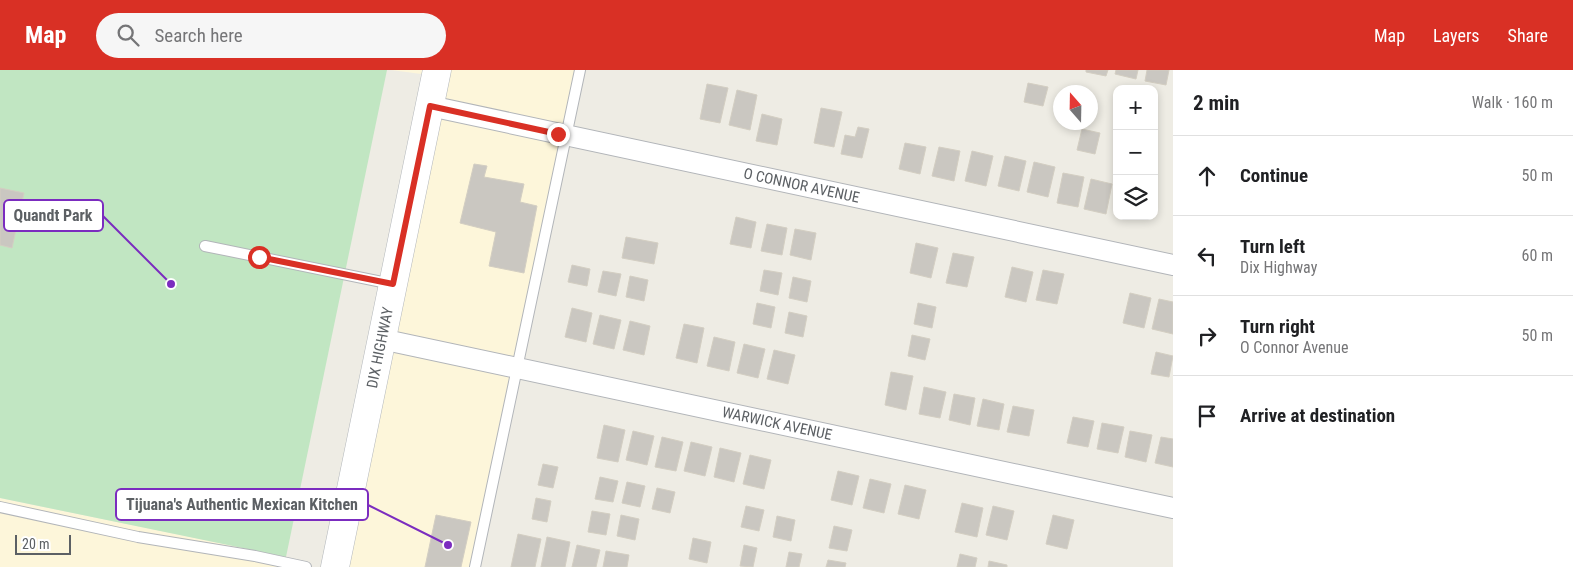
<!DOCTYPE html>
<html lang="en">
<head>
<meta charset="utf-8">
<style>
  body { margin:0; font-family:"Roboto Condensed",sans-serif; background:#f6f6f6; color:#202124 }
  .controls { position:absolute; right:15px; top:15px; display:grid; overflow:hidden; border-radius:10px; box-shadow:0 2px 8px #0003 }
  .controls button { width:45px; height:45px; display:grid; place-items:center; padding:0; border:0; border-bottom:1px solid #e0e0e0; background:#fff; color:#202124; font:25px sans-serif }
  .compass { position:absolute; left:1053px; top:15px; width:45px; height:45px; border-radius:50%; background:#fff; box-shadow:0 2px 8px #0003; rotate:340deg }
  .scale { position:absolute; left:15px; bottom:12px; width:56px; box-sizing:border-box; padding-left:5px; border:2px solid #5c6064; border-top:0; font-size:14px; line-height:18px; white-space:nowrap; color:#5c6064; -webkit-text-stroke:4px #fff; paint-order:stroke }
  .stop { position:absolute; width:15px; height:15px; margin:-11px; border:4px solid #d93025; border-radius:50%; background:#fff }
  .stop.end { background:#d93025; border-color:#fff; box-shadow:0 1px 5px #0008 }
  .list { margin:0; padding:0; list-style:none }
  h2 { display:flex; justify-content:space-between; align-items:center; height:65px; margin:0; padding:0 20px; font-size:21px }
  h2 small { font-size:16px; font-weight:400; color:#757577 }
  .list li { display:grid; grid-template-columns:32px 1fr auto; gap:15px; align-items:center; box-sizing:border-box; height:80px; padding:0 20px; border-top:1px solid #e0e0e0 }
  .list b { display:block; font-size:19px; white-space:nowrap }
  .list p { margin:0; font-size:16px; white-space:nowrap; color:#757577 }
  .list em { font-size:16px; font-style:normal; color:#757577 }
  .icon { flex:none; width:28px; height:28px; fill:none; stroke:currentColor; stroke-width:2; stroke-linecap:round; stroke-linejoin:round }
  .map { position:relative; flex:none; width:1173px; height:497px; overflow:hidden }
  header { display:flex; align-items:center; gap:30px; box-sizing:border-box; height:70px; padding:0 25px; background:#d93025; color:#fff }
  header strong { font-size:24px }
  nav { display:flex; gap:28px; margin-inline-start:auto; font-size:18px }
  .search { width:350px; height:45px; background:#f6f6f6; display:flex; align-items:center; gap:12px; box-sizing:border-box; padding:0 18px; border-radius:28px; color:#757577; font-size:19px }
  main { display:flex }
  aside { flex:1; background:#fff }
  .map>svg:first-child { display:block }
  .commercial { fill:#fdf6da }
  .green { fill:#c1e6c2 }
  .building { fill:#cac7c1; stroke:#d3cec2 }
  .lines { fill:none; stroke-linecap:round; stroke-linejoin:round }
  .service-casing { stroke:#b2b5b9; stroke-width:12 }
  .minor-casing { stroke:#b2b5b9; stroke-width:22 }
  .secondary-casing { stroke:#b3b7bb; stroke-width:29 }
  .service { stroke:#fff; stroke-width:10 }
  .minor { stroke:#fff; stroke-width:20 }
  .secondary { stroke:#fff; stroke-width:28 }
  .route { stroke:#d93025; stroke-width:6 }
  .labels { text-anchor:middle; stroke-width:4; stroke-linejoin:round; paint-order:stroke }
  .street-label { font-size:15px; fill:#5c6064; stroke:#fff }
  .leader { fill:none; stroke:#7b2cbf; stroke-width:2 }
  .callout-dot { fill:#7b2cbf; stroke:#fff; stroke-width:2 }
  .callout { fill:#fff; stroke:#7b2cbf; stroke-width:2 }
  .callout-label { font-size:16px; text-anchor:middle; font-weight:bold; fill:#5c6064 }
</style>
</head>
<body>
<header>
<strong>Map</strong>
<div class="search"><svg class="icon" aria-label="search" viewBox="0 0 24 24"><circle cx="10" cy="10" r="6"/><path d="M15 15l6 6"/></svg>Search here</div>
<nav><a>Map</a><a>Layers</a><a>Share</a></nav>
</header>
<main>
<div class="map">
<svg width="1173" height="497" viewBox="0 0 1173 497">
  <rect width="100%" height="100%" fill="#eeece4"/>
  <path class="commercial" d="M391 0H580L475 497H335L436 6Z
    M0 428 288 487 286 497H0Z"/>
  <path class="green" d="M0 0H387L286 487 0 428Z"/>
  <path class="building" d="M1086 0H1108L1106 6 1086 2Z
    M1116 0H1138L1136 9 1115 4Z
    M1147 0H1169L1166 15 1145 11Z
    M1028 13 1048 17 1043 36 1024 32Z
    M707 14 728 18 720 53 700 49Z
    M737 20 757 25 750 60 729 55Z
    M821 38 842 42 834 77 814 73Z
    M762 44 782 49 777 75 756 71Z
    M858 57 869 59 862 88 841 84 845 65 855 67Z
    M1082 59 1100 63 1095 84 1077 80Z
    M905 73 926 77 920 104 899 99Z
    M939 77 960 81 954 111 932 106Z
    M972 81 993 86 986 116 965 111Z
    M1005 86 1026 91 1019 121 998 116Z
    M1034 92 1055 97 1048 127 1027 122Z
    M474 94 487 96 484 107 524 114 520 132 537 136 524 203 489 196 496 162 460 153Z
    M1063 103 1084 107 1078 137 1057 133Z
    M1091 109 1112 114 1106 144 1084 139Z
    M0 118 24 123 12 178 0 175Z
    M736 147 756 152 751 178 730 174Z
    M767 154 787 158 782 185 761 181Z
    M795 159 816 163 811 190 790 185Z
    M626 167 658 173 654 194 622 188Z
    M916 173 938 178 931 208 910 203Z
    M953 183 974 187 967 217 946 213Z
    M572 195 590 199 587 216 568 212Z
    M1012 197 1033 202 1026 232 1005 227Z
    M764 200 782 203 778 225 760 221Z
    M1043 200 1064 204 1057 234 1036 230Z
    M603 201 621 204 616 226 598 222Z
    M630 206 648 210 644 231 626 227Z
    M793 207 811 211 807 232 789 228Z
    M1130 223 1151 228 1144 258 1123 253Z
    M1159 229 1173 232V264L1152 259Z
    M757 233 775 237 771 258 753 254Z
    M918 233 936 237 932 258 914 254Z
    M572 238 592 243 586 272 565 267Z
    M789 242 807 246 803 267 785 263Z
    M600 245 621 250 614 279 593 274Z
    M630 251 650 256 644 285 623 280Z
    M684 254 704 258 697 293 676 288Z
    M912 265 930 269 925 290 908 286Z
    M714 267 735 272 729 301 707 296Z
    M744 274 765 279 758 308 737 303Z
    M774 280 795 285 788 314 767 309Z
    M1156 282 1173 286 1169 307 1151 304Z
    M891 302 913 306 906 340 885 335Z
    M924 317 946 322 940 348 919 344Z
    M954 324 975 328 970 355 949 350Z
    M983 329 1004 334 999 360 977 356Z
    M1013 336 1034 340 1029 366 1007 362Z
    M1073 347 1094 351 1088 377 1067 373Z
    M1102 353 1124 357 1118 383 1097 379Z
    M604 355 625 360 618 392 597 388Z
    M633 361 654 366 647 395 626 390Z
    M1130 361 1152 365 1146 392 1125 387Z
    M662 367 683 372 676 401 655 397Z
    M1161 367 1173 369V397L1155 393Z
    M691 372 712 377 705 406 684 401Z
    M720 378 741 383 734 412 714 407Z
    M750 385 771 390 764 419 743 414Z
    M543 394 558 397 553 418 538 415Z
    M838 401 859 406 852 435 831 430Z
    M600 407 618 411 613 432 595 429Z
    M870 409 891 414 884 443 863 438Z
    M627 412 645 416 640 437 622 433Z
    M905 415 926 420 919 449 898 444Z
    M657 418 675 422 670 443 652 439Z
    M536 428 551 431 547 452 532 449Z
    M962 433 983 438 977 467 955 462Z
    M746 436 764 440 759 461 741 457Z
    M993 436 1014 441 1007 470 986 465Z
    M592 441 610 444 606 465 588 462Z
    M436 445 471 452 461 497H425Z
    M621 445 639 449 635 470 617 466Z
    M1053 445 1074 450 1067 479 1046 474Z
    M777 446 795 450 791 471 773 467Z
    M834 456 852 460 847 481 829 478Z
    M518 464 541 469 535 497H511Z
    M547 467 570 472 565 497H541Z
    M693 468 711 472 707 493 689 489Z
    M577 475 600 480 596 497H572Z
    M744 475 757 478 753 497 740 496Z
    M606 481 629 485 627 497H603Z
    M789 482 802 484 799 497H786Z
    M960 484 977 488 975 497H957Z
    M828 490 846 493 845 497H826Z
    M989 491 1007 495V497H988Z"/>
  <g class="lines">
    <defs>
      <path id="service" d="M205 176 392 214
        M0 437 138 467 255 486 306 497
        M475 497 580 0"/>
      <g id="minor">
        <path id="s1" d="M430 36 1173 195"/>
        <path id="s2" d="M381 269 1173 438"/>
      </g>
      <g id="secondary">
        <path id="s3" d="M335 497 437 0"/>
      </g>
    </defs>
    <use href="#service" class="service-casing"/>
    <use href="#minor" class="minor-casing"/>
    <use href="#secondary" class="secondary-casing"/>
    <use href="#service" class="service"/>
    <use href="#minor" class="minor"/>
    <use href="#secondary" class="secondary"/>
  </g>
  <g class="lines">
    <path class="route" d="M259 187 393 214 430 36 558 64"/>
  </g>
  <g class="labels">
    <g class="street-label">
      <text dy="5" stroke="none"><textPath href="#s1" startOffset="380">O CONNOR AVENUE</textPath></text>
      <text dy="5" stroke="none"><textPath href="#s3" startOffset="224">DIX HIGHWAY</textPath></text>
      <text dy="5" stroke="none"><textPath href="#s2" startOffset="405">WARWICK AVENUE</textPath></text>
    </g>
  </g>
  <path class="leader" d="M171 214L103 146M448 475L368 435"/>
  <g class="callout-dot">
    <circle cx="171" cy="214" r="5"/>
    <circle cx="448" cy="475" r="5"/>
  </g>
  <g class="callout">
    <rect x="4" y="130" width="99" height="31" rx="5"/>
    <rect x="116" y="419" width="252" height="31" rx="5"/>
  </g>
  <g class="callout-label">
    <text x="53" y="151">Quandt Park</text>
    <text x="242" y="440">Tijuana's Authentic Mexican Kitchen</text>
  </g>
</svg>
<div class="controls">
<button>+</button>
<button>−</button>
<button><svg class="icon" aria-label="layers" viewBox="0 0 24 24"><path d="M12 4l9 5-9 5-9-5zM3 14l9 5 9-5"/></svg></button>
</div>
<svg class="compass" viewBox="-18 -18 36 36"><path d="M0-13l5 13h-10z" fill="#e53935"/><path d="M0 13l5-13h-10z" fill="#757577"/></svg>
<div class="scale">20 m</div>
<div class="stop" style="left:259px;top:187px"></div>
<div class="stop end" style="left:558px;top:64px"></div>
</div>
<aside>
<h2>2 min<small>Walk · 160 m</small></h2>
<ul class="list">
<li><svg class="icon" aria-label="ahead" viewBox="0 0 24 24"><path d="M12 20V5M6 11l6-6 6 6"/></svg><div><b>Continue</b></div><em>50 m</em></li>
<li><svg class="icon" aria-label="left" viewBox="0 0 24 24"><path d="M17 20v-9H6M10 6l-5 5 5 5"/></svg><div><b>Turn left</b><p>Dix Highway</p></div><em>60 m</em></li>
<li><svg class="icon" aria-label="right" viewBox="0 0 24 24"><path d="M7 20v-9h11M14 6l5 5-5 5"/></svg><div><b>Turn right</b><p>O Connor Avenue</p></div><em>50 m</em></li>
<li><svg class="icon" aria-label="arrive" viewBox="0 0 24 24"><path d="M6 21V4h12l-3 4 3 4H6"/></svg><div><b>Arrive at destination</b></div></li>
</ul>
</aside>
</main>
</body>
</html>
